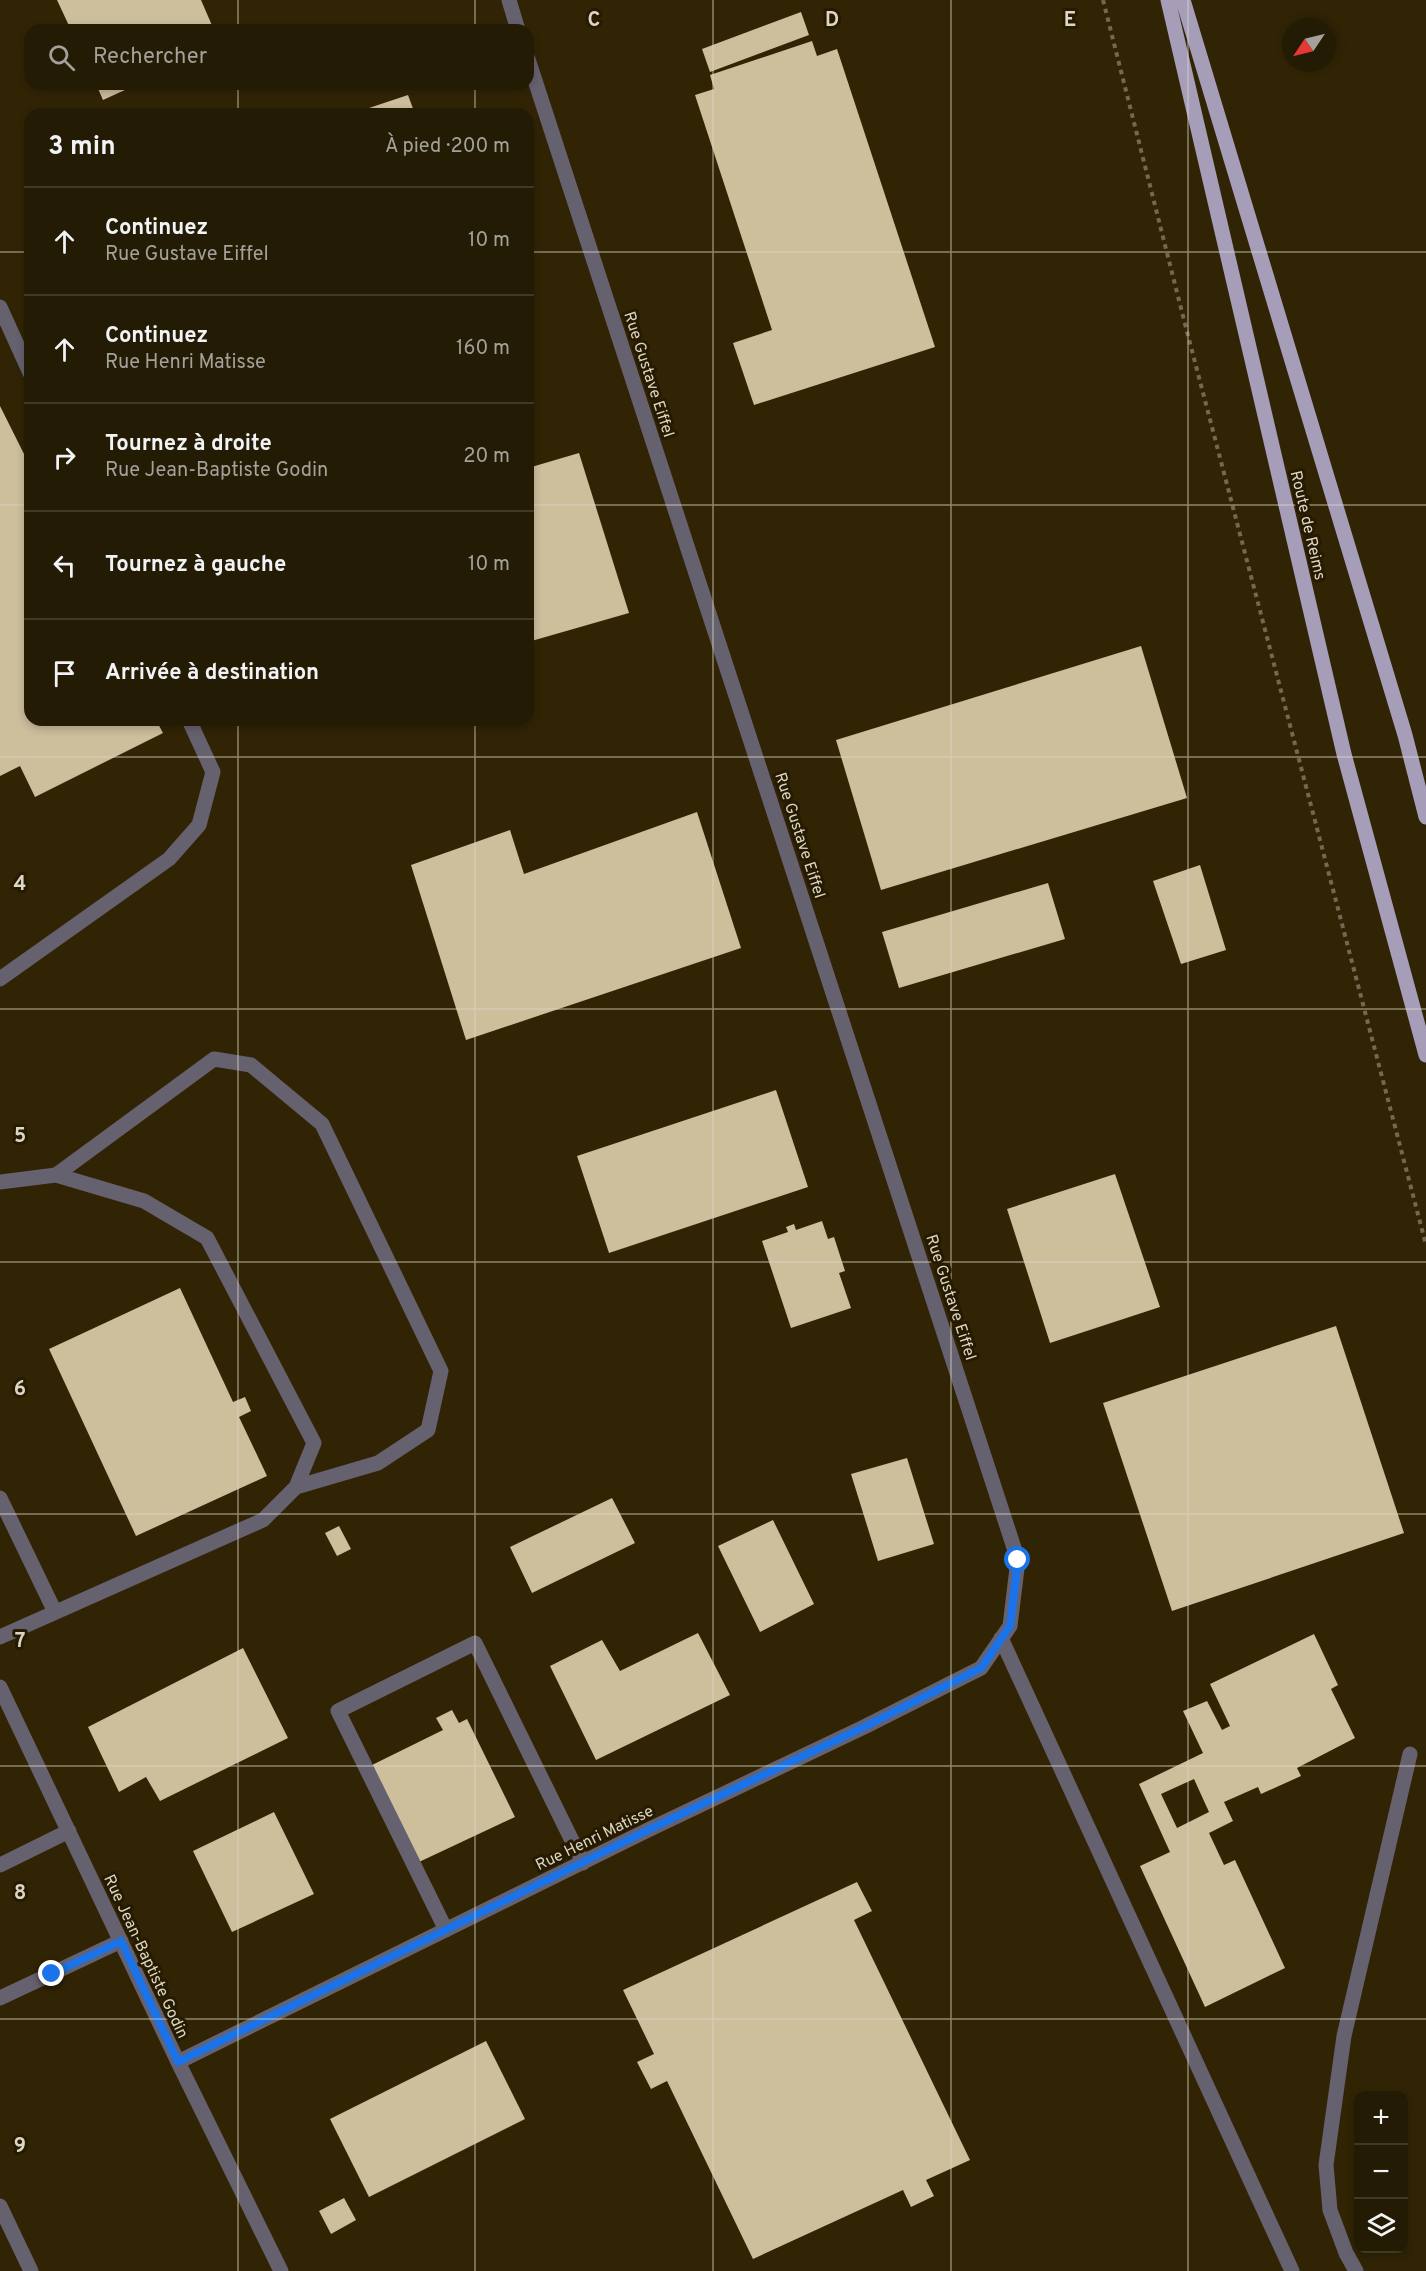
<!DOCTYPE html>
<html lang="fr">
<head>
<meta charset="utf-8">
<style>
  body { margin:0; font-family:Overpass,sans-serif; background:#302813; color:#f1f3f6 }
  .controls { position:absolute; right:18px; bottom:18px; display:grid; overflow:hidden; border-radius:12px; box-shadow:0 3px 9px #0003 }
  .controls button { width:54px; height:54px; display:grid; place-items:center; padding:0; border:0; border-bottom:2px solid #413926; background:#241b04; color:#f1f3f6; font:30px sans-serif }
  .compass { position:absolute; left:1282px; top:18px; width:54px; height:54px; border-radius:50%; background:#241b04; box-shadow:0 3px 9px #0003; rotate:235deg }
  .stop { position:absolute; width:18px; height:18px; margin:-14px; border:4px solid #1a73e8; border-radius:50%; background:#fff }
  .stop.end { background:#1a73e8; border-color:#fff; box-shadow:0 2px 6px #0008 }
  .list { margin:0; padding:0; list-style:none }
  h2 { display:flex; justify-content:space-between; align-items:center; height:78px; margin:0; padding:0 24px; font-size:26px }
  h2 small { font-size:20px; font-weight:400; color:#a3a19a }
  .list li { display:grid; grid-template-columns:39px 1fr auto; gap:18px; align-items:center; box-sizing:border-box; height:108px; padding:0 24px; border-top:2px solid #413926 }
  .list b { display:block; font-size:22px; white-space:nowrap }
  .list p { margin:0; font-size:20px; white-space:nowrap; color:#a3a19a }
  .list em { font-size:20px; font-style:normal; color:#a3a19a }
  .icon { flex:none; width:33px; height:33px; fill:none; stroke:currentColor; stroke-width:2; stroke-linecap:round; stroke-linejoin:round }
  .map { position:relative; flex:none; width:1426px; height:2271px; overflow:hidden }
  .search { position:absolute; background:#241b04; box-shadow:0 3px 9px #0003; left:24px; top:24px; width:510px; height:66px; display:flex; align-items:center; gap:15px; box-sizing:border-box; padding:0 21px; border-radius:18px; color:#a3a19a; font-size:22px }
  .panel { position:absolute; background:#241b04; box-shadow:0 3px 9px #0003; left:24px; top:108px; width:510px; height:618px; border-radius:18px }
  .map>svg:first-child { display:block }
  .building { fill:#cdbe9c; fill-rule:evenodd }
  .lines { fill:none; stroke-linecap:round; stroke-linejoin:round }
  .path { stroke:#736950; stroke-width:4; stroke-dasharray:4.5 4.5; stroke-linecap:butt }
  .minor { stroke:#66616f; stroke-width:15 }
  .major { stroke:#a69db9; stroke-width:15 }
  .route { stroke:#1a73e8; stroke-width:8 }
  .grid { fill:none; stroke:#ddd6c5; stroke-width:1.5; stroke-opacity:0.55 }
  .labels { text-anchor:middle; stroke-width:6; stroke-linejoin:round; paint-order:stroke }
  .street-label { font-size:16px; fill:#ddd6c5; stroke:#261a00 }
  .grid-label { font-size:20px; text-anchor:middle; font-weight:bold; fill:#ddd6c5; stroke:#261a00; stroke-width:6; stroke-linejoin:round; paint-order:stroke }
</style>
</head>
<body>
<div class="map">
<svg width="1426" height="2271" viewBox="0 0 1426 2271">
  <rect width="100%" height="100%" fill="#302405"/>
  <path class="building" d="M57 0H201L214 30H71Z
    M801 12 809 35 710 72 702 49Z
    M812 41 817 56 837 49 935 347 754 405 733 343 772 330 695 95 714 89 710 75Z
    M96 84H138L103 100Z
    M408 95 415 114H351Z
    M0 406 30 466V720H156L163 733 35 797 20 766 0 776Z
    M579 453 629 613 528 642V468Z
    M1141 646 1187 798 881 890 836 740Z
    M697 812 741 948 466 1040 411 865 510 830 524 874Z
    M1200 865 1226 950 1181 964 1153 881Z
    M1048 883 1065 939 899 988 882 932Z
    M776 1090 808 1187 609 1253 577 1156Z
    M1115 1174 1160 1307 1050 1343 1007 1209Z
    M822 1221 828 1239 834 1237 845 1271 839 1273 851 1308 791 1328 762 1241 788 1232 786 1227 794 1224 796 1230Z
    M180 1288 233 1402 245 1397 251 1411 239 1417 267 1476 136 1536 49 1349Z
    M1336 1326 1404 1533 1172 1611 1103 1403Z
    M907 1458 934 1544 878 1561 851 1474Z
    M612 1498 635 1543 532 1593 510 1547Z
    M773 1520 814 1604 760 1632 718 1546Z
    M339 1526 351 1549 337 1556 325 1533Z
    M698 1633 730 1695 596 1760 550 1666 602 1640 620 1671Z
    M1314 1634 1338 1685 1331 1689 1355 1738 1297 1768 1301 1776 1261 1794 1258 1787 1224 1802 1233 1821 1209 1833 1224 1865 1235 1860 1285 1968 1205 2007 1140 1866 1170 1852 1139 1784 1203 1753 1183 1711 1207 1701 1222 1730 1230 1726 1210 1684ZM1194 1779 1209 1812 1177 1828 1161 1794Z
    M243 1648 288 1738 160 1801 146 1777 119 1792 88 1727Z
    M452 1710 459 1723 467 1719 515 1817 419 1862 372 1765 443 1730 436 1718Z
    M274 1812 314 1894 232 1932 193 1851Z
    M857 1882 872 1911 854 1920 970 2160 926 2180 934 2196 911 2207 903 2190 753 2259 667 2081 651 2089 637 2062 654 2054 623 1990Z
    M486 2041 525 2119 369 2197 330 2119Z
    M344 2198 356 2220 331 2234 319 2211Z"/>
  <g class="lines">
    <path class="path" d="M1103 0 1185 324 1426 1245"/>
    <path class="minor" d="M509 0 518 30
      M0 307 30 373
      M0 979 169 859 199 825 213 772 189 720
      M56 1175 214 1059 251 1065 322 1124 441 1371 428 1430 378 1463 296 1487
      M0 1182 56 1175 144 1201 207 1238 314 1443 296 1487 263 1520 0 1637
      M0 1498 55 1612
      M1001 1638 1292 2271
      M0 1687 178 2062 281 2271
      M0 1865 69 1831
      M446 1930 338 1711 475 1643 583 1863
      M0 1998 121 1941
      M178 2062 650 1829 864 1727 981 1668 1010 1626 1018 1560 528 59
      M0 2206 31 2271
      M1356 2271 1346 2253 1330 2210 1326 2165 1344 2036 1410 1754"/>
    <path class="major" d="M1168 0 1344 754 1426 1055
      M1183 0 1405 735 1426 817"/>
  </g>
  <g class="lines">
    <path class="route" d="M52 1974 121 1941 178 2062 650 1829 864 1727 981 1668 1010 1626 1018 1560"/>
  </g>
  <path class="grid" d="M238 0V30M475 0V30M713 0V2271M951 0V2271M1188 0V2271M238 84V114M475 84V114M0 252H30M528 252H1426M0 505H30M528 505H1426M238 720V2271M475 720V2271M0 757H1426M0 1009H1426M0 1262H1426M0 1514H1426M0 1766H1426M0 2019H1426"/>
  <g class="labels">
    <g class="street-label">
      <text transform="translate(650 374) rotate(72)" y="6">Rue Gustave Eiffel</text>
      <text transform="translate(1309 525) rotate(77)" y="6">Route de Reims</text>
      <text transform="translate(801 835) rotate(72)" y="6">Rue Gustave Eiffel</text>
      <text transform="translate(952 1297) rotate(72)" y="6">Rue Gustave Eiffel</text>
      <text transform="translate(594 1837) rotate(-26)" y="6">Rue Henri Matisse</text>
      <text transform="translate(147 1956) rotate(65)" y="6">Rue Jean-Baptiste Godin</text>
    </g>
  </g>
  <g class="grid-label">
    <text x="594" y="26">C</text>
    <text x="832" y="26">D</text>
    <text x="1070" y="26">E</text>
    <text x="20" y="890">4</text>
    <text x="20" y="1142">5</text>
    <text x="20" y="1395">6</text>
    <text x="20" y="1647">7</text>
    <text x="20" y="1899">8</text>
    <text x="20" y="2152">9</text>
  </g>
</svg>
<div class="controls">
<button>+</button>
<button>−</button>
<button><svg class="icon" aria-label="layers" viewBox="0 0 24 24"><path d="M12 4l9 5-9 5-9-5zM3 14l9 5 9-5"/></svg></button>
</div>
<svg class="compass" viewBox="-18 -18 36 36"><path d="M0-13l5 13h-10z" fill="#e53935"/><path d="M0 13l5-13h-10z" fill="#a3a19a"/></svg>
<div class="stop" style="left:1018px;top:1560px"></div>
<div class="stop end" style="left:52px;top:1974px"></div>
<div class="search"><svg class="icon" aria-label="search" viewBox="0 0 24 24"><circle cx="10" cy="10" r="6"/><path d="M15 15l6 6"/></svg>Rechercher</div>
<section class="panel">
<h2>3 min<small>À pied · 200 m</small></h2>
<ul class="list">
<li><svg class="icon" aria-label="ahead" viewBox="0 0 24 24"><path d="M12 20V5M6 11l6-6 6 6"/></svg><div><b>Continuez</b><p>Rue Gustave Eiffel</p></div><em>10 m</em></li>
<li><svg class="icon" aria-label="ahead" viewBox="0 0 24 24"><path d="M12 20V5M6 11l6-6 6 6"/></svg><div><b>Continuez</b><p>Rue Henri Matisse</p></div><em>160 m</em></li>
<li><svg class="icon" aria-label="right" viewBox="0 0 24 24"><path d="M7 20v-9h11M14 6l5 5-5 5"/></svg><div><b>Tournez à droite</b><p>Rue Jean-Baptiste Godin</p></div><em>20 m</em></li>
<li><svg class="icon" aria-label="left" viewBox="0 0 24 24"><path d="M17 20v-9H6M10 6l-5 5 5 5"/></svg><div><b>Tournez à gauche</b></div><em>10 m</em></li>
<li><svg class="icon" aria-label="arrive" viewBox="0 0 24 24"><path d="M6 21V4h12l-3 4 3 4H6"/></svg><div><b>Arrivée à destination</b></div></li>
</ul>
</section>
</div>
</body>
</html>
